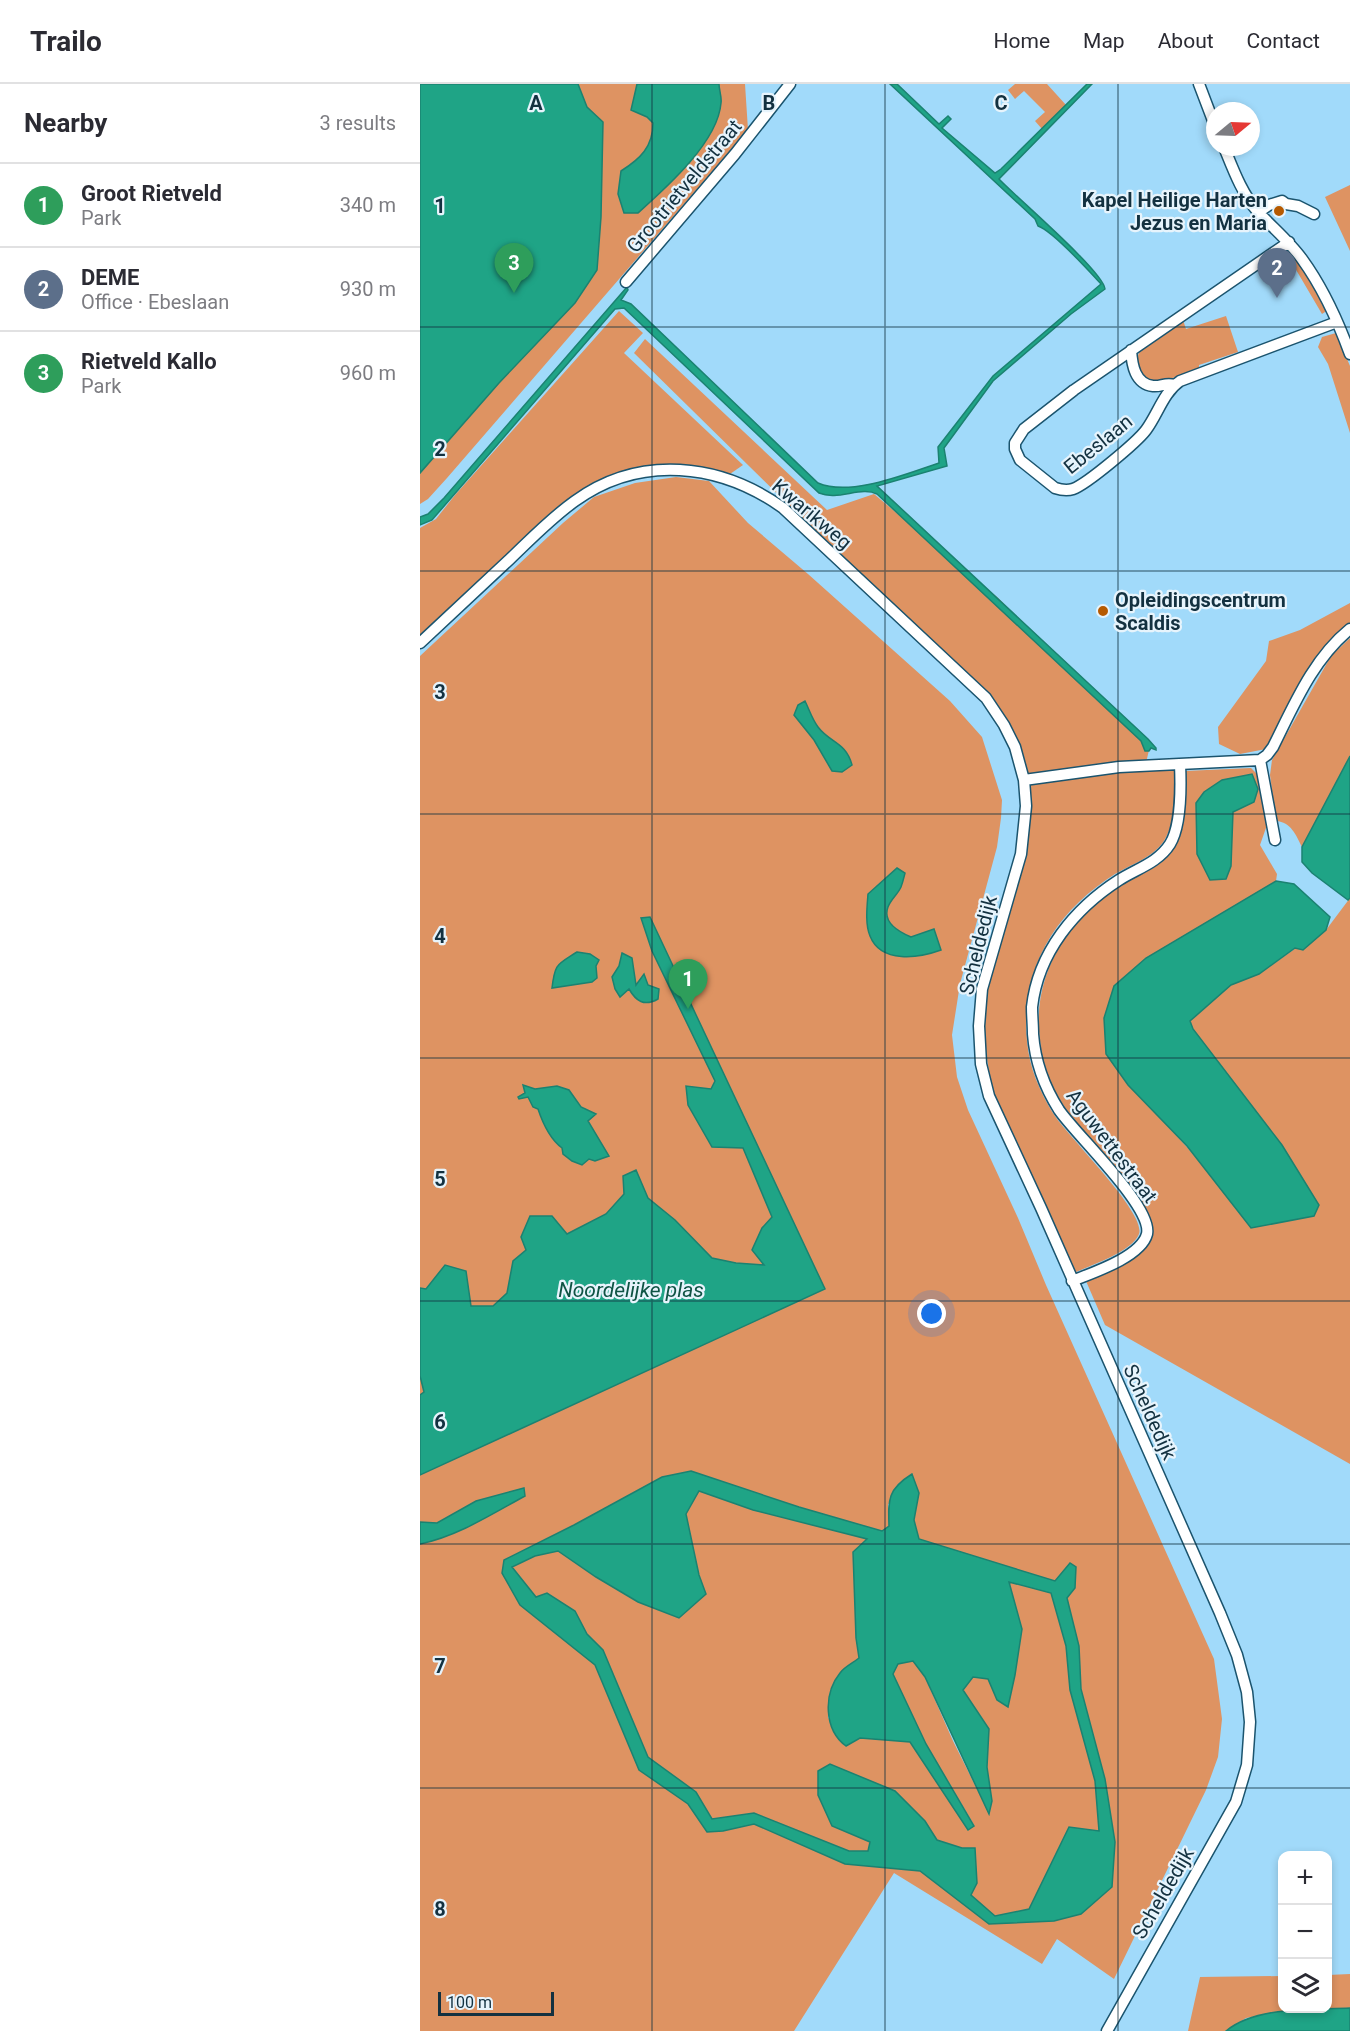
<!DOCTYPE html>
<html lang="en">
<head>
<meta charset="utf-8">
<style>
  body { margin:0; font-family:Roboto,sans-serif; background:#f7f7f7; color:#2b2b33 }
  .controls { position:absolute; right:18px; bottom:18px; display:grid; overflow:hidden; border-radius:12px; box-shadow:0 3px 9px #0003 }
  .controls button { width:54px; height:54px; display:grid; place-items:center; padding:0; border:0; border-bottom:2px solid #e1e1e2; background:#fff; color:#2b2b33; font:30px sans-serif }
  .compass { position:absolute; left:786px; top:18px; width:54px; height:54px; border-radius:50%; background:#fff; box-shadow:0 3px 9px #0003; rotate:71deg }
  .scale { position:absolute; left:18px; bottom:15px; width:116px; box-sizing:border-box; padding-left:6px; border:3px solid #133140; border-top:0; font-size:16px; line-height:21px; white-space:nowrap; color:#133140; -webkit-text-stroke:4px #e7f4fc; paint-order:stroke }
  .you { position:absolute; left:512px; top:1230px; width:21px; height:21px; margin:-15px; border:4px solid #fff; border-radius:50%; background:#1a73e8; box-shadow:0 0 0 9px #1a73e833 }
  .badge { display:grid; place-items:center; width:39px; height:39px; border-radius:50%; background:#b65a00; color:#fff; font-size:20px; font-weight:700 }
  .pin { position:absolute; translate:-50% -50px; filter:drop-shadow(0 2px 3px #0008) }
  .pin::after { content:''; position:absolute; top:32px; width:21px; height:18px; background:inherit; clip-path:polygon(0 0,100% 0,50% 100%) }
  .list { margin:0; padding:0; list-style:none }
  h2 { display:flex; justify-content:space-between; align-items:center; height:78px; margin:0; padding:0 24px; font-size:26px }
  h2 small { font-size:20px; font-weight:400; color:#7c7c81 }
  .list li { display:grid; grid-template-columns:39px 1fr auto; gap:18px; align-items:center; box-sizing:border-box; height:84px; padding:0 24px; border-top:2px solid #e1e1e2 }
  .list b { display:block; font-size:22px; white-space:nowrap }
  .list p { margin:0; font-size:20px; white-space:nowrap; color:#7c7c81 }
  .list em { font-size:20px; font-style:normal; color:#7c7c81 }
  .icon { flex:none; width:33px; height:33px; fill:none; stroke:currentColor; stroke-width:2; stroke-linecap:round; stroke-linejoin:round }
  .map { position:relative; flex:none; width:930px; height:1947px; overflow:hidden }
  header { display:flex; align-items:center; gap:36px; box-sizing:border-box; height:84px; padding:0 30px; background:#fff; border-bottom:2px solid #e1e1e2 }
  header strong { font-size:28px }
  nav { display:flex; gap:33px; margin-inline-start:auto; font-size:21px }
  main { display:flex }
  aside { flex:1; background:#fff }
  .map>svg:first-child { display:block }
  .green { fill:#de9362; fill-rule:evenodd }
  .water { fill:#1fa486; stroke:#1b8271; stroke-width:1.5; fill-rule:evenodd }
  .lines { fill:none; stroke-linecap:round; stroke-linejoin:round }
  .minor-casing { stroke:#1b546e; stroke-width:13 }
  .minor { stroke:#fff; stroke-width:10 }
  .grid { fill:none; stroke:#133140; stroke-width:1.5; stroke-opacity:0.55 }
  .poi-dot { fill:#b65a00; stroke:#e7f4fc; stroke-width:2 }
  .labels { text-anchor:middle; stroke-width:4.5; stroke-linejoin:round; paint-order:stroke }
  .street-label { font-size:20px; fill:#133140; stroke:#e7f4fc }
  .poi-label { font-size:20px; font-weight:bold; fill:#133140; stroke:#e7f4fc; text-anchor:end }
  .water-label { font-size:21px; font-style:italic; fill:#0f5444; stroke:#e7f4fc }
  .grid-label { font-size:20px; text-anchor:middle; font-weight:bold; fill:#133140; stroke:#e7f4fc; stroke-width:4.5; stroke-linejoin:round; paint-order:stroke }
</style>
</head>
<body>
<header>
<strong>Trailo</strong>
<nav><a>Home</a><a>Map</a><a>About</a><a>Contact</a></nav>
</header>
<main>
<aside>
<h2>Nearby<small>3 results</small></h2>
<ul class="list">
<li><span class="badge" style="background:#2e9e5b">1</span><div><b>Groot Rietveld</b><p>Park</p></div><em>340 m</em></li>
<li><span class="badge" style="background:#5c6f8a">2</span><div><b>DEME</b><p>Office · Ebeslaan</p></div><em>930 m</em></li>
<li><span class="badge" style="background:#2e9e5b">3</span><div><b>Rietveld Kallo</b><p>Park</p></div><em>960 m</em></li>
</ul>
</aside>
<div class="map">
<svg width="930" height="1947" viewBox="0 0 930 1947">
  <rect width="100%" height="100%" fill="#a1dafa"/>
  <path class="green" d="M0 0H325L328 46 27 394 8 415 0 420Z
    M595 0H627L646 21 622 45 615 37 625 28 604 7 595 15 588 6Z
    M930 101V167L905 113Z
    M865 167H870L892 199 891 200 894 202 906 225 905 228 902 230Z
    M199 227 223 249 204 269 323 381 310 390C257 374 199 380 152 412 130 428 110 448 90 467 60 495 30 524 0 552V444L16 435 35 411Z
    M806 232 818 268 779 281V284C760 290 728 310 719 283 716 277 717 271 721 266 732 254 750 245 763 236L766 245Z
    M916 249 930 282V349L908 280 898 263 902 253Z
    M225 255 407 426 454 410 577 513 730 662 724 687 756 686C756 707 756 738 744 757 732 774 712 780 695 790 635 828 600 885 607 957 609 983 620 1008 633 1029 646 1051 727 1129 719 1150 712 1168 671 1181 654 1189L574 1011C566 977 561 941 567 906 570 890 576 874 581 858 600 793 625 729 600 662 593 643 581 627 570 610L391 443 214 269Z
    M256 393 289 397 328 439 388 490 530 617 562 653 582 716 581 734 577 763 540 900 532 951 537 993 548 1026 598 1134 626 1201 794 1575 802 1635 798 1673 786 1706 694 1895 637 1855 622 1880 474 1789 374 1947H0V572L143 439 174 413 215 399ZM271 1387 379 1423 462 1447 469 1442 468 1420 499 1409 494 1436 499 1455 635 1498 647 1514 659 1562 661 1605 685 1695 695 1758 692 1803 661 1830 634 1837 569 1840 500 1787 425 1780 334 1740 303 1747 287 1748 268 1720 219 1686 175 1581 84 1476 154 1441 242 1393Z
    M930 519V542L871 622 846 665 820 670 799 660 798 643 846 577 849 557 880 546Z
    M930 554V672L882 763C876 751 871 738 856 737L850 691 852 676 911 572Z
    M831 684 839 692 847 741 840 761 857 790 856 797 833 811 708 1001C747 1041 787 1081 818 1128L770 937 811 901 839 890 876 864 906 846 930 814V1380L685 1241 666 1197C686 1189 725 1176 732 1153 741 1122 663 1050 645 1024 632 1005 622 981 620 957 611 891 648 833 704 799 723 789 744 782 755 763 768 742 765 710 765 687Z
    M279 1407 333 1426 447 1455 433 1468 436 1554 439 1574C413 1594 409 1601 408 1634L440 1654 490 1657 548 1746 554 1741 506 1660 473 1590 478 1580 493 1577 505 1593 533 1657 569 1729 572 1717 567 1683 569 1645 543 1606 553 1593 568 1595 577 1616 588 1623 602 1545 589 1498 631 1509 646 1562 650 1606 675 1697 679 1747 649 1743 609 1825 575 1832 551 1811 542 1764 517 1756 505 1737 439 1693 410 1680 412 1742 450 1758 448 1768 429 1767 334 1729 292 1735 276 1708 228 1673 183 1566 167 1550 155 1527 116 1513 92 1483 115 1472 138 1467 176 1493 218 1518 259 1534 286 1510 279 1491 266 1430Z
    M930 1890V1924L856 1929 826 1934 806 1947H768L780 1893 862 1892V1924H908V1891Z"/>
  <path class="water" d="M0 0H158L167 23 183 38 181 133 177 186 155 219 79 299 0 389Z
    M217 0H299C299 6 302 13 301 19 298 58 246 104 218 129H204L198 110 201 87C220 75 233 63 233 39L227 33 211 26Z
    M470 0H477L519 40 528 32 531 35 522 44 575 89 581 85 667 0H672L579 95C597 114 683 187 685 205L651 230 573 297 524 364 527 382 457 402 728 655 736 664V666L731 664 729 667H725L721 657 457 410C441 402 418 417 399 409L204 224 195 225 12 436 0 441V433L8 430 24 414 207 203 208 206 201 216 211 220 398 399C431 413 485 390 519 379L518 363 573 292 681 200C669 187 633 147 618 142L615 135Z
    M385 617C389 625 392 635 398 643 410 659 426 658 432 681L422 688 412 687 394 656 374 631 378 621Z
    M930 672V814L928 816 892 789 882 778V763Z
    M832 690 838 705 834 718 813 728 811 782 806 795 790 796 777 770 776 719 784 708 802 696Z
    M477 784 485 789C484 793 483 798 481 803 478 810 471 815 468 823 462 839 479 848 491 853L514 845 521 866C499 874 461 880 450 852 445 840 447 823 448 810Z
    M856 797 874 800 910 833 906 846 883 866 875 864 839 890 811 901 770 937 773 945 862 1061 899 1121 894 1132 831 1144 767 1062 708 1001 686 970 684 934 694 902 726 874Z
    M230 833 405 1205 0 1391V1311L4 1308 0 1292V1204L6 1205 25 1181 46 1187 51 1222H73L87 1209 93 1177 106 1166 101 1153 110 1132H132L147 1150 186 1130 204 1110 203 1092 216 1086 228 1114 255 1136 292 1174 316 1179 344 1181 332 1166 342 1144 352 1133 323 1064 292 1063 268 1021 266 1002 291 1005 295 997 232 867 221 834Z
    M157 868 170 870 179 876 176 882 177 894 172 898 132 904C135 879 137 881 157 868Z
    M202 869 212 874 216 901 224 890 228 901 239 905 238 915C224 923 216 917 209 905L200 913 195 905 192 893 199 882Z
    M103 1001 115 1005 137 1002 149 1006 161 1023 176 1030 168 1037 189 1072 175 1077 169 1075 162 1081 152 1077 143 1070 142 1064C130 1055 123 1040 118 1025L113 1023 108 1013 99 1015 98 1013 105 1009Z
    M271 1387 379 1423 462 1447 469 1442C468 1415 468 1405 492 1390L499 1409 494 1436 499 1455 635 1497 650 1479 656 1483 655 1504 647 1514 659 1562 661 1605 685 1695 695 1758 692 1803 661 1830 634 1837 569 1840 500 1787 425 1780 334 1740 303 1747 287 1748 268 1720 219 1686 175 1581 100 1521 82 1489 84 1476 154 1441 242 1393ZM279 1407 333 1426 447 1455 433 1468 436 1554 439 1574C433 1579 424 1583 420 1589 403 1610 404 1646 426 1662L440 1654 490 1658 548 1746 554 1742 506 1660 473 1590 478 1580 493 1577 505 1593 569 1730 572 1717 567 1683 569 1645 543 1606 553 1593 568 1595 577 1616 588 1623 595 1591 602 1545 589 1498 631 1509 646 1562 650 1606 675 1697 679 1747 649 1743 609 1825 575 1832 551 1811 557 1799 555 1764H542L517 1756 505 1737 475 1707 410 1680 398 1687V1711L412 1742 450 1758 448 1767H429L334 1729 292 1735 276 1708 228 1673 183 1566 167 1550 155 1527 127 1509 116 1513 92 1483 115 1472 138 1467 176 1493 218 1518 259 1534 286 1510 279 1491 266 1430Z
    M104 1404 105 1412C72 1430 38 1452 0 1460V1438L17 1439 56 1417Z
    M930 1924V1947H806C836 1922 892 1926 930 1924Z"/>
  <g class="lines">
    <defs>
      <path id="minor" d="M779 0 795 42
        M804 63C813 85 822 110 838 128 853 144 870 158 882 175 903 204 918 237 930 270
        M839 128 849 121 862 117 866 120 878 122 894 130
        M869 158 654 306 604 345 595 359V365L600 376 635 404C641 406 647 407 653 405 667 400 717 358 726 346 738 330 743 309 760 297L917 238
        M206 198 315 70 370 0
        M711 266C712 281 715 300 733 302 741 303 746 298 754 301
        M0 559C30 531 60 503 90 475 111 455 131 434 155 417 220 370 300 379 363 424L566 614 584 641 595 663 604 696 606 722 601 770 562 905 559 942 561 980 569 1012 621 1124 800 1529 817 1571 827 1608 830 1638 827 1681 816 1718 687 1947
        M840 676 855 756
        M604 696 699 683 840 676 847 671 853 663C874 621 893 575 930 545
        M652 1197C672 1189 721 1173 727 1150 733 1123 656 1051 639 1026 625 1004 615 977 613 950 613 941 612 932 612 923 618 869 654 825 699 796 716 785 738 779 750 760 761 742 761 702 760 680"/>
    </defs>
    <use href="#minor" class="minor-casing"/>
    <use href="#minor" class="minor"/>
  </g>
  <path class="grid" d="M232 0V1947M465 0V1947M698 0V1947M0 243H930M0 487H930M0 730H930M0 974H930M0 1217H930M0 1460H930M0 1704H930"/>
  <g class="poi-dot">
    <circle cx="859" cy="127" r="6"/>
    <circle cx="683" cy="527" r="6"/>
  </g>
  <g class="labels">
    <g class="street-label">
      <text transform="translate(264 102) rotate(-50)" y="7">Grootrietveldstraat</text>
      <text transform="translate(678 360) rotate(-39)" y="7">Ebeslaan</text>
      <text transform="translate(392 430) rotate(40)" y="7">Kwarikweg</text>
      <text transform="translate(558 861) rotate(-76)" y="7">Scheldedijk</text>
      <text transform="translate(692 1062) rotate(53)" y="7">Aguwettestraat</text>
      <text transform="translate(730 1328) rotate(66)" y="7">Scheldedijk</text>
      <text transform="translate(743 1809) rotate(-60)" y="7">Scheldedijk</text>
    </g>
    <g class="poi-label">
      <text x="847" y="123">Kapel Heilige Harten<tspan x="847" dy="23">Jezus en Maria</tspan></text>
      <text x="695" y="523" text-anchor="start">Opleidingscentrum<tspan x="695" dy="23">Scaldis</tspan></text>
    </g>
    <g class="water-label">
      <text x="211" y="1213">Noordelijke plas</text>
    </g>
  </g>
  <g class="grid-label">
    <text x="116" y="26">A</text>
    <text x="349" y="26">B</text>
    <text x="581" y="26">C</text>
    <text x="20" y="129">1</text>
    <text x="20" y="372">2</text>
    <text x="20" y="615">3</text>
    <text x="20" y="859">4</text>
    <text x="20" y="1102">5</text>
    <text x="20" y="1345">6</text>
    <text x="20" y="1589">7</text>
    <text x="20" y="1832">8</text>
  </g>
</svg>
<div class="controls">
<button>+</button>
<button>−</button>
<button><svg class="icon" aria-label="layers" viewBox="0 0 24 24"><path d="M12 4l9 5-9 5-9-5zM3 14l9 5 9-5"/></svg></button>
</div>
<svg class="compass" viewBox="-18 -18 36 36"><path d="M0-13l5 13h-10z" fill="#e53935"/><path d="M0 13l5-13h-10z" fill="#7c7c81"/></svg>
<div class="scale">100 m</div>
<div class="you"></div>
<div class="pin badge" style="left:268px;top:925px;background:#2e9e5b">1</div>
<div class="pin badge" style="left:857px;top:214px;background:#5c6f8a">2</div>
<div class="pin badge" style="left:94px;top:209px;background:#2e9e5b">3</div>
</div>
</main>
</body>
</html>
